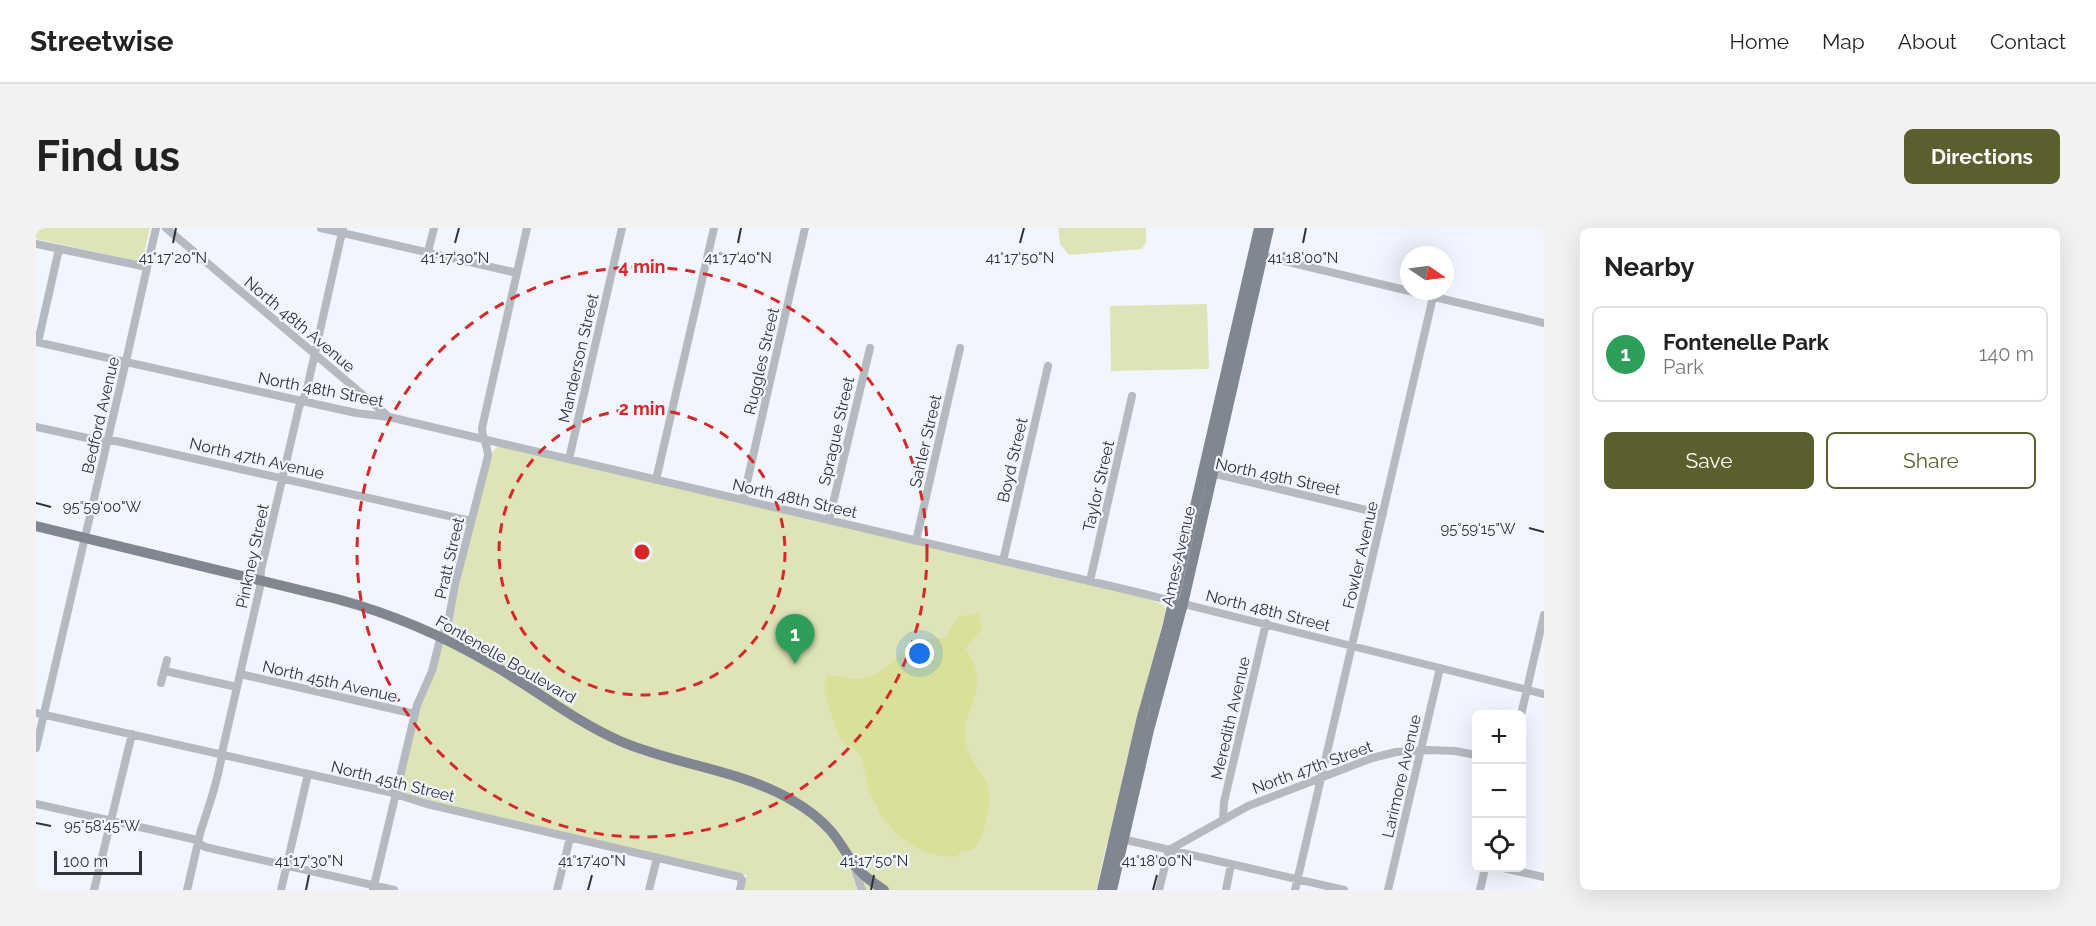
<!DOCTYPE html>
<html lang="en">
<head>
<meta charset="utf-8">
<style>
  body { margin:0; font-family:Raleway,sans-serif; background:#f2f2f2; color:#222 }
  .controls { position:absolute; right:18px; bottom:18px; display:grid; overflow:hidden; border-radius:9px; box-shadow:0 6px 24px #0002 }
  .controls button { width:54px; height:54px; display:grid; place-items:center; padding:0; border:0; border-bottom:2px solid #e0e0e0; background:#fff; color:#222; font:30px sans-serif }
  .compass { position:absolute; left:1364px; top:18px; width:54px; height:54px; border-radius:50%; background:#fff; box-shadow:0 6px 24px #0002; rotate:103deg }
  .scale { position:absolute; left:18px; bottom:15px; width:88px; box-sizing:border-box; padding-left:6px; border:3px solid #2f3238; border-top:0; font-size:16px; line-height:21px; white-space:nowrap; color:#2f3238; -webkit-text-stroke:4px #f1f5ff; paint-order:stroke }
  .you { position:absolute; left:884px; top:426px; width:21px; height:21px; margin:-15px; border:4px solid #fff; border-radius:50%; background:#1a73e8; box-shadow:0 0 0 9px #1a73e833 }
  .badge { display:grid; place-items:center; width:39px; height:39px; border-radius:50%; background:#5b5f2d; color:#fff; font-size:20px; font-weight:700 }
  .pin { position:absolute; translate:-50% -50px; filter:drop-shadow(0 2px 3px #0008) }
  .pin::after { content:''; position:absolute; top:32px; width:21px; height:18px; background:inherit; clip-path:polygon(0 0,100% 0,50% 100%) }
  .list { margin:0; padding:0; list-style:none }
  h2 { display:flex; justify-content:space-between; align-items:center; height:78px; margin:0; padding:0 24px; font-size:26px }
  h2 small { font-size:20px; font-weight:400; color:#767676 }
  .list li { display:grid; grid-template-columns:39px 1fr auto; gap:18px; align-items:center; box-sizing:border-box; height:96px; margin:0 12px 12px; padding:0 12px; border:2px solid #e0e0e0; border-radius:9px }
  .list b { display:block; font-size:22px; white-space:nowrap }
  .list p { margin:0; font-size:20px; white-space:nowrap; color:#767676 }
  .list em { font-size:20px; font-style:normal; color:#767676 }
  .actions { display:flex; gap:12px; padding:18px 24px }
  .actions a { flex:1; padding:14px 0; border:2px solid #5b5f2d; border-radius:9px; text-align:center; font-size:21px; color:#5b5f2d }
  .actions .main { background:#5b5f2d; color:#fff }
  .icon { flex:none; width:33px; height:33px; fill:none; stroke:currentColor; stroke-width:2; stroke-linecap:round; stroke-linejoin:round }
  .map { position:relative; flex:none; width:1508px; height:662px; overflow:hidden; border-radius:9px }
  header { display:flex; align-items:center; gap:36px; box-sizing:border-box; height:84px; padding:0 30px; background:#fff; border-bottom:2px solid #e0e0e0 }
  header strong { font-size:28px }
  nav { display:flex; gap:33px; margin-inline-start:auto; font-size:21px }
  .intro { display:flex; align-items:center; justify-content:space-between; box-sizing:border-box; height:144px; padding:0 36px }
  h1 { margin:0; font-size:42px }
  .button { padding:15px 27px; border-radius:9px; background:#5b5f2d; color:#fff; font-size:21px; font-weight:700 }
  main { display:flex; gap:36px; padding:0 36px }
  aside { flex:1; background:#fff; border-radius:9px; box-shadow:0 6px 24px #0002 }
  .map>svg:first-child { display:block }
  .green { fill:#dfe4b8 }
  .water { fill:#d9e199 }
  .lines { fill:none; stroke-linecap:round; stroke-linejoin:round }
  .minor { stroke:#b5b9c0; stroke-width:8 }
  .major { stroke:#808692; stroke-width:10 }
  .ticks { fill:none; stroke:#2f3238; stroke-width:2 }
  .ring { fill:none; stroke:#d62828; stroke-width:3; stroke-dasharray:10 8 }
  .labels { text-anchor:middle; stroke-width:4.5; stroke-linejoin:round; paint-order:stroke }
  .street-label { font-size:16px; fill:#2f3238; stroke:#f1f5ff }
  .ticks-label { font-size:15px; text-anchor:middle; fill:#2f3238; stroke:#f1f5ff; stroke-width:4.5; stroke-linejoin:round; paint-order:stroke }
  .centre { fill:#d62828; stroke:#f1f5ff; stroke-width:3 }
  .ring-label { font-size:18px; text-anchor:middle; font-weight:bold; fill:#d62828; stroke:#f1f5ff; stroke-width:4.5; stroke-linejoin:round; paint-order:stroke }
</style>
</head>
<body>
<header>
<strong>Streetwise</strong>
<nav><a>Home</a><a>Map</a><a>About</a><a>Contact</a></nav>
</header>
<div class="intro"><h1>Find us</h1><a class="button">Directions</a></div>
<main>
<div class="map">
<svg width="1508" height="662" viewBox="0 0 1508 662">
  <rect width="100%" height="100%" fill="#f1f5ff"/>
  <path class="green" d="M0 0H114L106 34 0 11Z
    M1022 0H1110V14L1106 21 1033 27 1024 16Z
    M1171 76 1173 141 1075 143 1074 78Z
    M462 218 1097 366 1128 377 1130 380C1118 436 1100 491 1087 548L1088 552 1074 614 1071 615 1060 662H707L711 647 383 571 365 563 364 561 383 478 406 418 414 405 424 353 456 224Z"/>
  <path class="water" d="M943 385 946 400 930 421C958 465 924 477 930 515 932 525 937 531 942 540 955 560 956 570 950 593 948 604 944 613 936 622L926 623 920 629C874 628 847 600 832 559 829 549 828 537 824 528 820 520 811 519 806 513 802 507 790 472 789 465 787 459 790 452 792 447 803 448 818 453 829 450 863 442 864 406 910 410L921 389Z"/>
  <g class="lines">
    <path class="minor" d="M130 0 353 189
      M285 0 481 45
      M0 16 111 39
      M392 24 398 0
      M1223 27 1373 63
      M1373 63 1508 95
      M0 114 320 185 353 189 1096 363 1508 466
      M2 114 23 21
      M0 199 65 213H80L435 293
      M533 231 586 0
      M1174 247H1184L1347 286
      M620 252 678 0
      M707 272 769 0
      M793 292 834 120
      M880 313 924 120
      M967 333 1012 138
      M1054 353 1096 168
      M129 443 201 459
      M204 446 379 486
      M125 455 131 432
      M0 485 353 564 391 576 704 649 706 652 704 662
      M1485 487 1508 387
      M0 520 90 133 120 0
      M0 576 157 611 169 619 358 662
      M1187 592 1188 574 1230 395
      M1086 611 1308 662
      M1467 640 1508 649
      M819 641 826 662
      M58 662 96 506
      M151 662C156 642 160 622 165 602 174 575 183 549 187 520L224 359 225 342 263 179 270 165 307 0
      M245 662 272 546
      M337 662 381 477 396 443 403 415 412 395 419 357 452 228C452 218 446 210 446 200L491 0
      M521 662 534 610
      M613 662 621 630
      M1123 662 1133 622 1212 578 1336 530 1360 524 1392 522 1419 523 1440 527
      M1190 662 1195 636
      M1259 662 1397 69
      M1352 662 1404 440
      M1444 662 1449 640"/>
    <path class="major" d="M0 298 301 371C356 386 406 407 455 436 498 460 538 493 584 513 639 537 707 542 759 574 771 581 784 591 794 602 803 612 809 624 817 635 825 646 837 655 848 662
      M1066 662 1106 489 1131 400 1223 0
      M1076 662 1113 502 1147 376 1233 0"/>
  </g>
  <path class="ticks" d="M137 15 140 0M419 15 423 0M702 15 705 0M984 15 988 0M1267 15 1270 0M0 275 15 279M1493 300 1508 304M0 595 15 598M270 662 273 647M552 662 556 647M835 662 838 647M1117 662 1121 647"/>
  <g class="ring">
    <circle cx="606" cy="324" r="143"/>
    <circle cx="606" cy="324" r="285"/>
  </g>
  <g class="labels">
    <g class="street-label">
      <text transform="translate(264 96) rotate(40)" y="6">North 48th Avenue</text>
      <text transform="translate(542 130) rotate(-77)" y="6">Manderson Street</text>
      <text transform="translate(725 133) rotate(-77)" y="6">Ruggles Street</text>
      <text transform="translate(285 161) rotate(11)" y="6">North 48th Street</text>
      <text transform="translate(64 187) rotate(-77)" y="6">Bedford Avenue</text>
      <text transform="translate(800 203) rotate(-77)" y="6">Sprague Street</text>
      <text transform="translate(889 213) rotate(-77)" y="6">Sahler Street</text>
      <text transform="translate(221 230) rotate(13)" y="6">North 47th Avenue</text>
      <text transform="translate(976 232) rotate(-77)" y="6">Boyd Street</text>
      <text transform="translate(1242 248) rotate(12)" y="6">North 49th Street</text>
      <text transform="translate(1062 258) rotate(-77)" y="6">Taylor Street</text>
      <text transform="translate(759 270) rotate(13)" y="6">North 48th Street</text>
      <text transform="translate(1324 327) rotate(-77)" y="6">Fowler Avenue</text>
      <text transform="translate(216 328) rotate(-78)" y="6">Pinkney Street</text>
      <text transform="translate(1142 328) rotate(-77)" y="6">Ames Avenue</text>
      <text transform="translate(413 330) rotate(-77)" y="6">Pratt Street</text>
      <text transform="translate(1232 382) rotate(14)" y="6">North 48th Street</text>
      <text transform="translate(470 431) rotate(30)" y="6">Fontenelle Boulevard</text>
      <text transform="translate(294 453) rotate(13)" y="6">North 45th Avenue</text>
      <text transform="translate(1194 490) rotate(-77)" y="6">Meredith Avenue</text>
      <text transform="translate(1276 539) rotate(-20)" y="6">North 47th Street</text>
      <text transform="translate(1365 548) rotate(-77)" y="6">Larimore Avenue</text>
      <text transform="translate(357 553) rotate(14)" y="6">North 45th Street</text>
    </g>
  </g>
  <g class="ticks-label">
    <text x="137" y="35">41°17'20"N</text>
    <text x="419" y="35">41°17'30"N</text>
    <text x="702" y="35">41°17'40"N</text>
    <text x="984" y="35">41°17'50"N</text>
    <text x="1267" y="35">41°18'00"N</text>
    <text x="66" y="284">95°59'00"W</text>
    <text x="1442" y="306">95°59'15"W</text>
    <text x="66" y="603">95°58'45"W</text>
    <text x="273" y="638">41°17'30"N</text>
    <text x="556" y="638">41°17'40"N</text>
    <text x="838" y="638">41°17'50"N</text>
    <text x="1121" y="638">41°18'00"N</text>
  </g>
  <circle cx="606" cy="324" r="9" class="centre"/>
  <g class="ring-label">
    <text x="606" y="45">4 min</text>
    <text x="606" y="187">2 min</text>
  </g>
</svg>
<div class="controls">
<button>+</button>
<button>−</button>
<button><svg class="icon" aria-label="locate" viewBox="0 0 24 24"><circle cx="12" cy="12" r="6"/><path d="M12 2v4M12 18v4M2 12h4M18 12h4"/></svg></button>
</div>
<svg class="compass" viewBox="-18 -18 36 36"><path d="M0-13l5 13h-10z" fill="#e53935"/><path d="M0 13l5-13h-10z" fill="#767676"/></svg>
<div class="scale">100 m</div>
<div class="you"></div>
<div class="pin badge" style="left:759px;top:436px;background:#2e9e5b">1</div>
</div>
<aside>
<h2>Nearby<small></small></h2>
<ul class="list">
<li><span class="badge" style="background:#2e9e5b">1</span><div><b>Fontenelle Park</b><p>Park</p></div><em>140 m</em></li>
</ul>
<div class="actions"><a class="main">Save</a><a>Share</a></div>
</aside>
</main>
</body>
</html>
